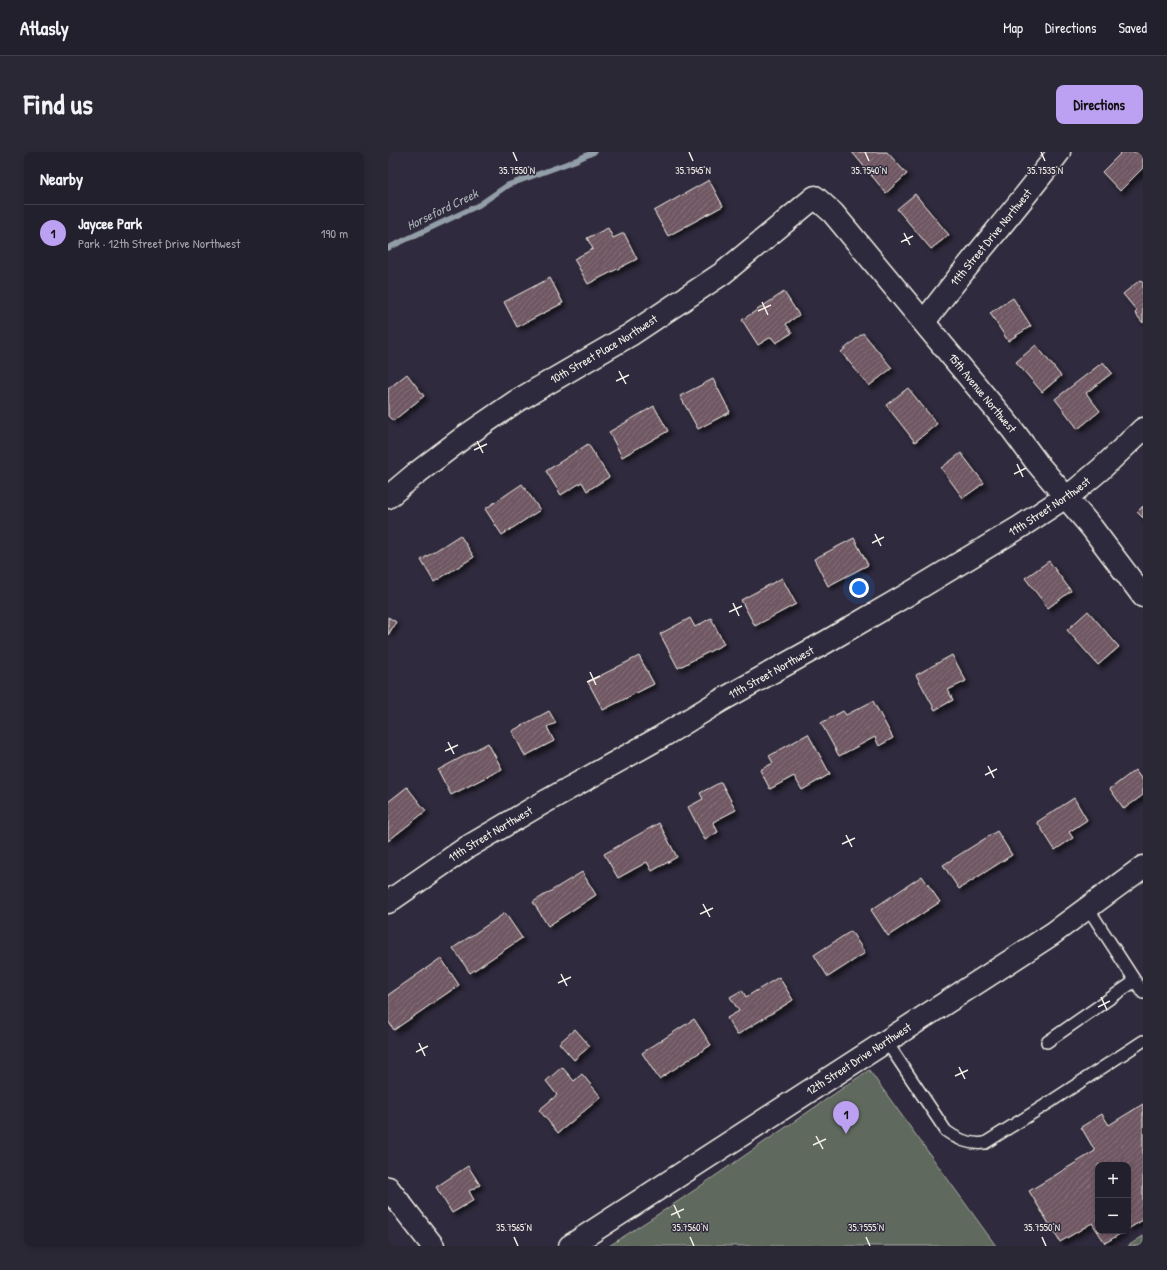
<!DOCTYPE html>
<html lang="en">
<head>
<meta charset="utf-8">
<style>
  body { margin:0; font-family:"Patrick Hand",sans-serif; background:#2b2836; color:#f1f3f6 }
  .controls { position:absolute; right:12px; bottom:12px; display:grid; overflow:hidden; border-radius:8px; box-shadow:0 2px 6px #0003 }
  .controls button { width:36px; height:36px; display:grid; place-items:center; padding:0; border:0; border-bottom:1px solid #403e4a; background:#23202e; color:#f1f3f6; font:20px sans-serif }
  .you { position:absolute; left:471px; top:436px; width:14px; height:14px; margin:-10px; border:3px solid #fff; border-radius:50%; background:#1a73e8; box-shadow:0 0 0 6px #1a73e833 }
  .badge { display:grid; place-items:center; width:26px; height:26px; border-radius:50%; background:#bca0f2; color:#111; font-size:13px; font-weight:700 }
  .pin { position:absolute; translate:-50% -33px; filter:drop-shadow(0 1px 2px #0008) }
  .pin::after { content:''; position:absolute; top:21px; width:14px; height:12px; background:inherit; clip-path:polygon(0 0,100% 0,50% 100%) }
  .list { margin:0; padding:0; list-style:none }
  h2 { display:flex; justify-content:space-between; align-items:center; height:52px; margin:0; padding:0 16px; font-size:17px }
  h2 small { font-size:13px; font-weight:400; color:#a3a3aa }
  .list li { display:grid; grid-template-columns:26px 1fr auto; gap:12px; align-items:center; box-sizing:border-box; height:56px; padding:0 16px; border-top:1px solid #403e4a }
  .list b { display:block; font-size:15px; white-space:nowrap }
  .list p { margin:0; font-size:13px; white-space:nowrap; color:#a3a3aa }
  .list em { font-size:13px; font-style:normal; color:#a3a3aa }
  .map { position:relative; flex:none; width:755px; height:1094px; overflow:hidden; border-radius:8px }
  header { display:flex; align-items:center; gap:24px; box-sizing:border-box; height:56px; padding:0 20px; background:#23202e; border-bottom:1px solid #403e4a }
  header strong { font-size:19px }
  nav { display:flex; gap:22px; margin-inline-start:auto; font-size:14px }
  .intro { display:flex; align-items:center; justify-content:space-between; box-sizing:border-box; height:96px; padding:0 24px }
  h1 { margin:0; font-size:28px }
  .button { padding:10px 18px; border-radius:8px; background:#bca0f2; color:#111; font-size:14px; font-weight:700 }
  main { display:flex; gap:24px; padding:0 24px }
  aside { flex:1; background:#23202e; border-radius:8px; box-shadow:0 2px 6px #0003 }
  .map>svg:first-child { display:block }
  .green { fill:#5e695d; stroke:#a9ada2 }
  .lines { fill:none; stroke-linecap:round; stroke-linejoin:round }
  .stream { stroke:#939fa8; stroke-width:5.5 }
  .building { fill:url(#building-hatch); stroke:#f4f1e8; filter:url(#shadow) }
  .lane-casing { stroke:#f4f1e8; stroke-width:14 }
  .street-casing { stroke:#f4f1e8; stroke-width:25 }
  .secondary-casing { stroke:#f4f1e8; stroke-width:25 }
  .lane { stroke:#2f2a3d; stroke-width:11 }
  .street { stroke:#2f2a3d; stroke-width:22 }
  .secondary { stroke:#2f2a3d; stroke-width:22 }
  .ticks { fill:none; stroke:#f4f1e8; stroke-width:1.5 }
  .labels { text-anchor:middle; stroke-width:3; stroke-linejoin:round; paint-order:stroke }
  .street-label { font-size:12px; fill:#f4f1e8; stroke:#2f2a3d }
  .water-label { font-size:13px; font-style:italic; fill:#abb4b8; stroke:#2f2a3d }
  .ticks-label { font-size:10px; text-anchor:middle; fill:#f4f1e8; stroke:#2f2a3d; stroke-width:3; stroke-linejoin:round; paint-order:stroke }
</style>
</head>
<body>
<header>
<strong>Atlasly</strong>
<nav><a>Map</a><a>Directions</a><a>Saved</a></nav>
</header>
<div class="intro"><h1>Find us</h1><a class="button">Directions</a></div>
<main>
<aside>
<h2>Nearby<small></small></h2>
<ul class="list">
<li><span class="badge">1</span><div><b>Jaycee Park</b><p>Park · 12th Street Drive Northwest</p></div><em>190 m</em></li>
</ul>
</aside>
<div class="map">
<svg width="755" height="1094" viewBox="0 0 755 1094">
  <defs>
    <pattern id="building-hatch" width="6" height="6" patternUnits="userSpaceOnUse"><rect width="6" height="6" fill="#705864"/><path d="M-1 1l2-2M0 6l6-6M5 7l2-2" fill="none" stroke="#85707a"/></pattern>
    <filter id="shadow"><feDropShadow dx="3.5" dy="3.5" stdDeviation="2" flood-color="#0009"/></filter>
  </defs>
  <rect width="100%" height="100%" fill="#2f2a3d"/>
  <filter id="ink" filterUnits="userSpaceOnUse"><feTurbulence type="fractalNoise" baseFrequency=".025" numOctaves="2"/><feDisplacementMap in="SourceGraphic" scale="8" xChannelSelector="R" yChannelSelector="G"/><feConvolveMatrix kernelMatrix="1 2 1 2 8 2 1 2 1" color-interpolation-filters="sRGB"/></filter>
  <g filter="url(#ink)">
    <path class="green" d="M481 918 608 1094H221L295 1046Z
      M755 1084V1094H740Z"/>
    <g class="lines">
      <path class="stream" d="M0 96 91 53 120 33 186 9 206 0"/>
    </g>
    <path class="building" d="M464 0H499L519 22 498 41Z
      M734 0H755V16L732 39 714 20Z
      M321 28 335 54 280 84 266 59Z
      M527 42 561 83 543 97 509 57Z
      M220 76 225 86 236 81 249 107 200 132 186 107 205 97 199 86Z
      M162 126 175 151 129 175 116 150Z
      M752 128 755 131V171L747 161 749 159 735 142Z
      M396 140 411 163 398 172 404 181 388 191 383 185 370 193 354 168Z
      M625 146 643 174 620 189 602 161Z
      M475 181 504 216 481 234 453 200Z
      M648 193 673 224 654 240 628 210Z
      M715 210 724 221 698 241 712 259 690 277 667 247Z
      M19 222 36 244 5 269 0 264V237Z
      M325 227 342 260 310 277 292 244Z
      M520 236 549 272 527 290 498 253Z
      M266 254 280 279 234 305 221 280Z
      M200 292 221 325 199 339 194 330 173 343 158 319Z
      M573 301 596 331 575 346 553 316Z
      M134 332 152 358 114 383 97 357Z
      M755 354V366L749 360Z
      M72 383 86 405 46 430 33 408Z
      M466 386 480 413 440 434 426 407Z
      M661 409 683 439 660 456 637 426Z
      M394 426 408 452 367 474 353 448Z
      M700 459 731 495 710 513 679 478Z
      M0 465 8 470 0 483Z
      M302 466 307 475 323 466 336 492 290 516 272 482Z
      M564 503 578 529 560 538 565 548 547 558 528 523Z
      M251 504 266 532 215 558 200 530Z
      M485 549 505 586 491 594 487 585 451 604 433 571 455 559 458 563Z
      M161 559 168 571 159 575 166 589 137 604 124 579Z
      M420 582 442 622 414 638 406 624 382 637 372 618 385 611 381 604Z
      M100 591 114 617 63 643 50 618Z
      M747 618 755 629V643L736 657 722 637Z
      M333 630 348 658 325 670 330 680 317 688 300 655 315 647 312 641Z
      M19 635 38 659 0 689V650Z
      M686 646 699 668 681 680 685 686 667 698 649 670Z
      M271 671 289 705 264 719 259 710 230 726 216 702Z
      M609 679 624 703 571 737 555 713Z
      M194 720 208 743 160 774 145 750Z
      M534 724 552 750 500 784 483 758Z
      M117 761 134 786 82 821 65 796Z
      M463 779 477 801 440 825 426 803Z
      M53 806 71 833 6 878 0 869V843Z
      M391 825 405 848 349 883 339 866 351 859 342 845 354 838 358 845Z
      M306 867 323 893 271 927 254 901Z
      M187 877 202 894 186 908 171 891Z
      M174 915 186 929 194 922 213 945 170 981 151 958 169 943 158 929Z
      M755 952V1068L740 1077V1013H710V1079H737L717 1091 704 1071 672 1090 641 1039 707 999 693 975 714 962 721 973Z
      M80 1014 92 1033 81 1039 86 1048 64 1061 48 1035Z"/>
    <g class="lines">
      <defs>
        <path id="lane" d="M700 756 755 841
          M498 889 558 979C570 988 582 993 597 991L659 952 755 889
          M659 890 747 829"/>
        <g id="street">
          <path id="s1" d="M536 170C579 112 628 58 671 0"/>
          <path id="s2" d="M0 345 25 324 76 285 127 250 242 183 335 121 427 45 445 61 624 277 649 311 704 376 755 444"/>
          <path id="s3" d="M0 750 78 696 146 656 273 585 332 549 438 490 524 440 632 375 688 338 713 317 755 277"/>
          <path d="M0 1036 45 1094"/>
        </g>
        <g id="secondary">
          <path id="s4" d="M182 1094 664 782 755 715"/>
        </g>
      </defs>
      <use href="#lane" class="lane-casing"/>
      <use href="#street" class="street-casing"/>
      <use href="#secondary" class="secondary-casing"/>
      <use href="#lane" class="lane"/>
      <use href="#street" class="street"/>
      <use href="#secondary" class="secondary"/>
    </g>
  </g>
  <path class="ticks" d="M125 0 129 9M301 0 305 9M477 0 481 9M653 0 657 9M516 81 522 93M513 90 525 84M374 150 380 163M370 159 383 153M231 219 238 232M228 229 241 223M89 289 95 301M86 298 99 292M629 312 635 325M626 322 638 316M487 382 493 394M484 391 496 385M345 451 351 464M341 460 354 454M202 520 208 533M199 530 212 524M60 590 66 602M57 599 70 593M600 614 606 626M597 623 609 617M458 683 464 695M454 692 467 686M315 752 322 765M312 762 325 756M173 822 179 834M170 831 183 825M713 845 719 858M710 855 722 849M31 891 37 904M28 900 40 894M571 915 577 927M567 924 580 918M428 984 435 997M425 993 438 987M286 1053 292 1066M283 1063 296 1057M126 1085 130 1094M302 1085 306 1094M478 1085 482 1094M654 1085 658 1094"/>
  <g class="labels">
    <g class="street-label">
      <text dy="4" stroke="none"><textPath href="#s1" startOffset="108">11th Street Drive Northwest</textPath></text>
      <text dy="4" stroke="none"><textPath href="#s2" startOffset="262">10th Street Place Northwest</textPath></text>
      <text dy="4" stroke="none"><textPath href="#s2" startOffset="781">15th Avenue Northwest</textPath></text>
      <text dy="4" stroke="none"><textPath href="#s3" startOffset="771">11th Street Northwest</textPath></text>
      <text dy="4" stroke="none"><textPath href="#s3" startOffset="447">11th Street Northwest</textPath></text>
      <text dy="4" stroke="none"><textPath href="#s3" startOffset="123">11th Street Northwest</textPath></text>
      <text dy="4" stroke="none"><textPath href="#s4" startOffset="344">12th Street Drive Northwest</textPath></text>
    </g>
    <g class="water-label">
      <text transform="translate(54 57) rotate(-26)" y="5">Horseford Creek</text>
    </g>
  </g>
  <g class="ticks-label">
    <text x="129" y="22">35.7550°N</text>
    <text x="305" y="22">35.7545°N</text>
    <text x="657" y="22">35.7535°N</text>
    <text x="481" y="22">35.7540°N</text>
    <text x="126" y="1079">35.7565°N</text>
    <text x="302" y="1079">35.7560°N</text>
    <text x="478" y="1079">35.7555°N</text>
    <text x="654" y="1079">35.7550°N</text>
  </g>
</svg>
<div class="controls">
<button>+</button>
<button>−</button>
</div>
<div class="you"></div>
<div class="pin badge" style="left:458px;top:982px">1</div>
</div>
</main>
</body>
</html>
